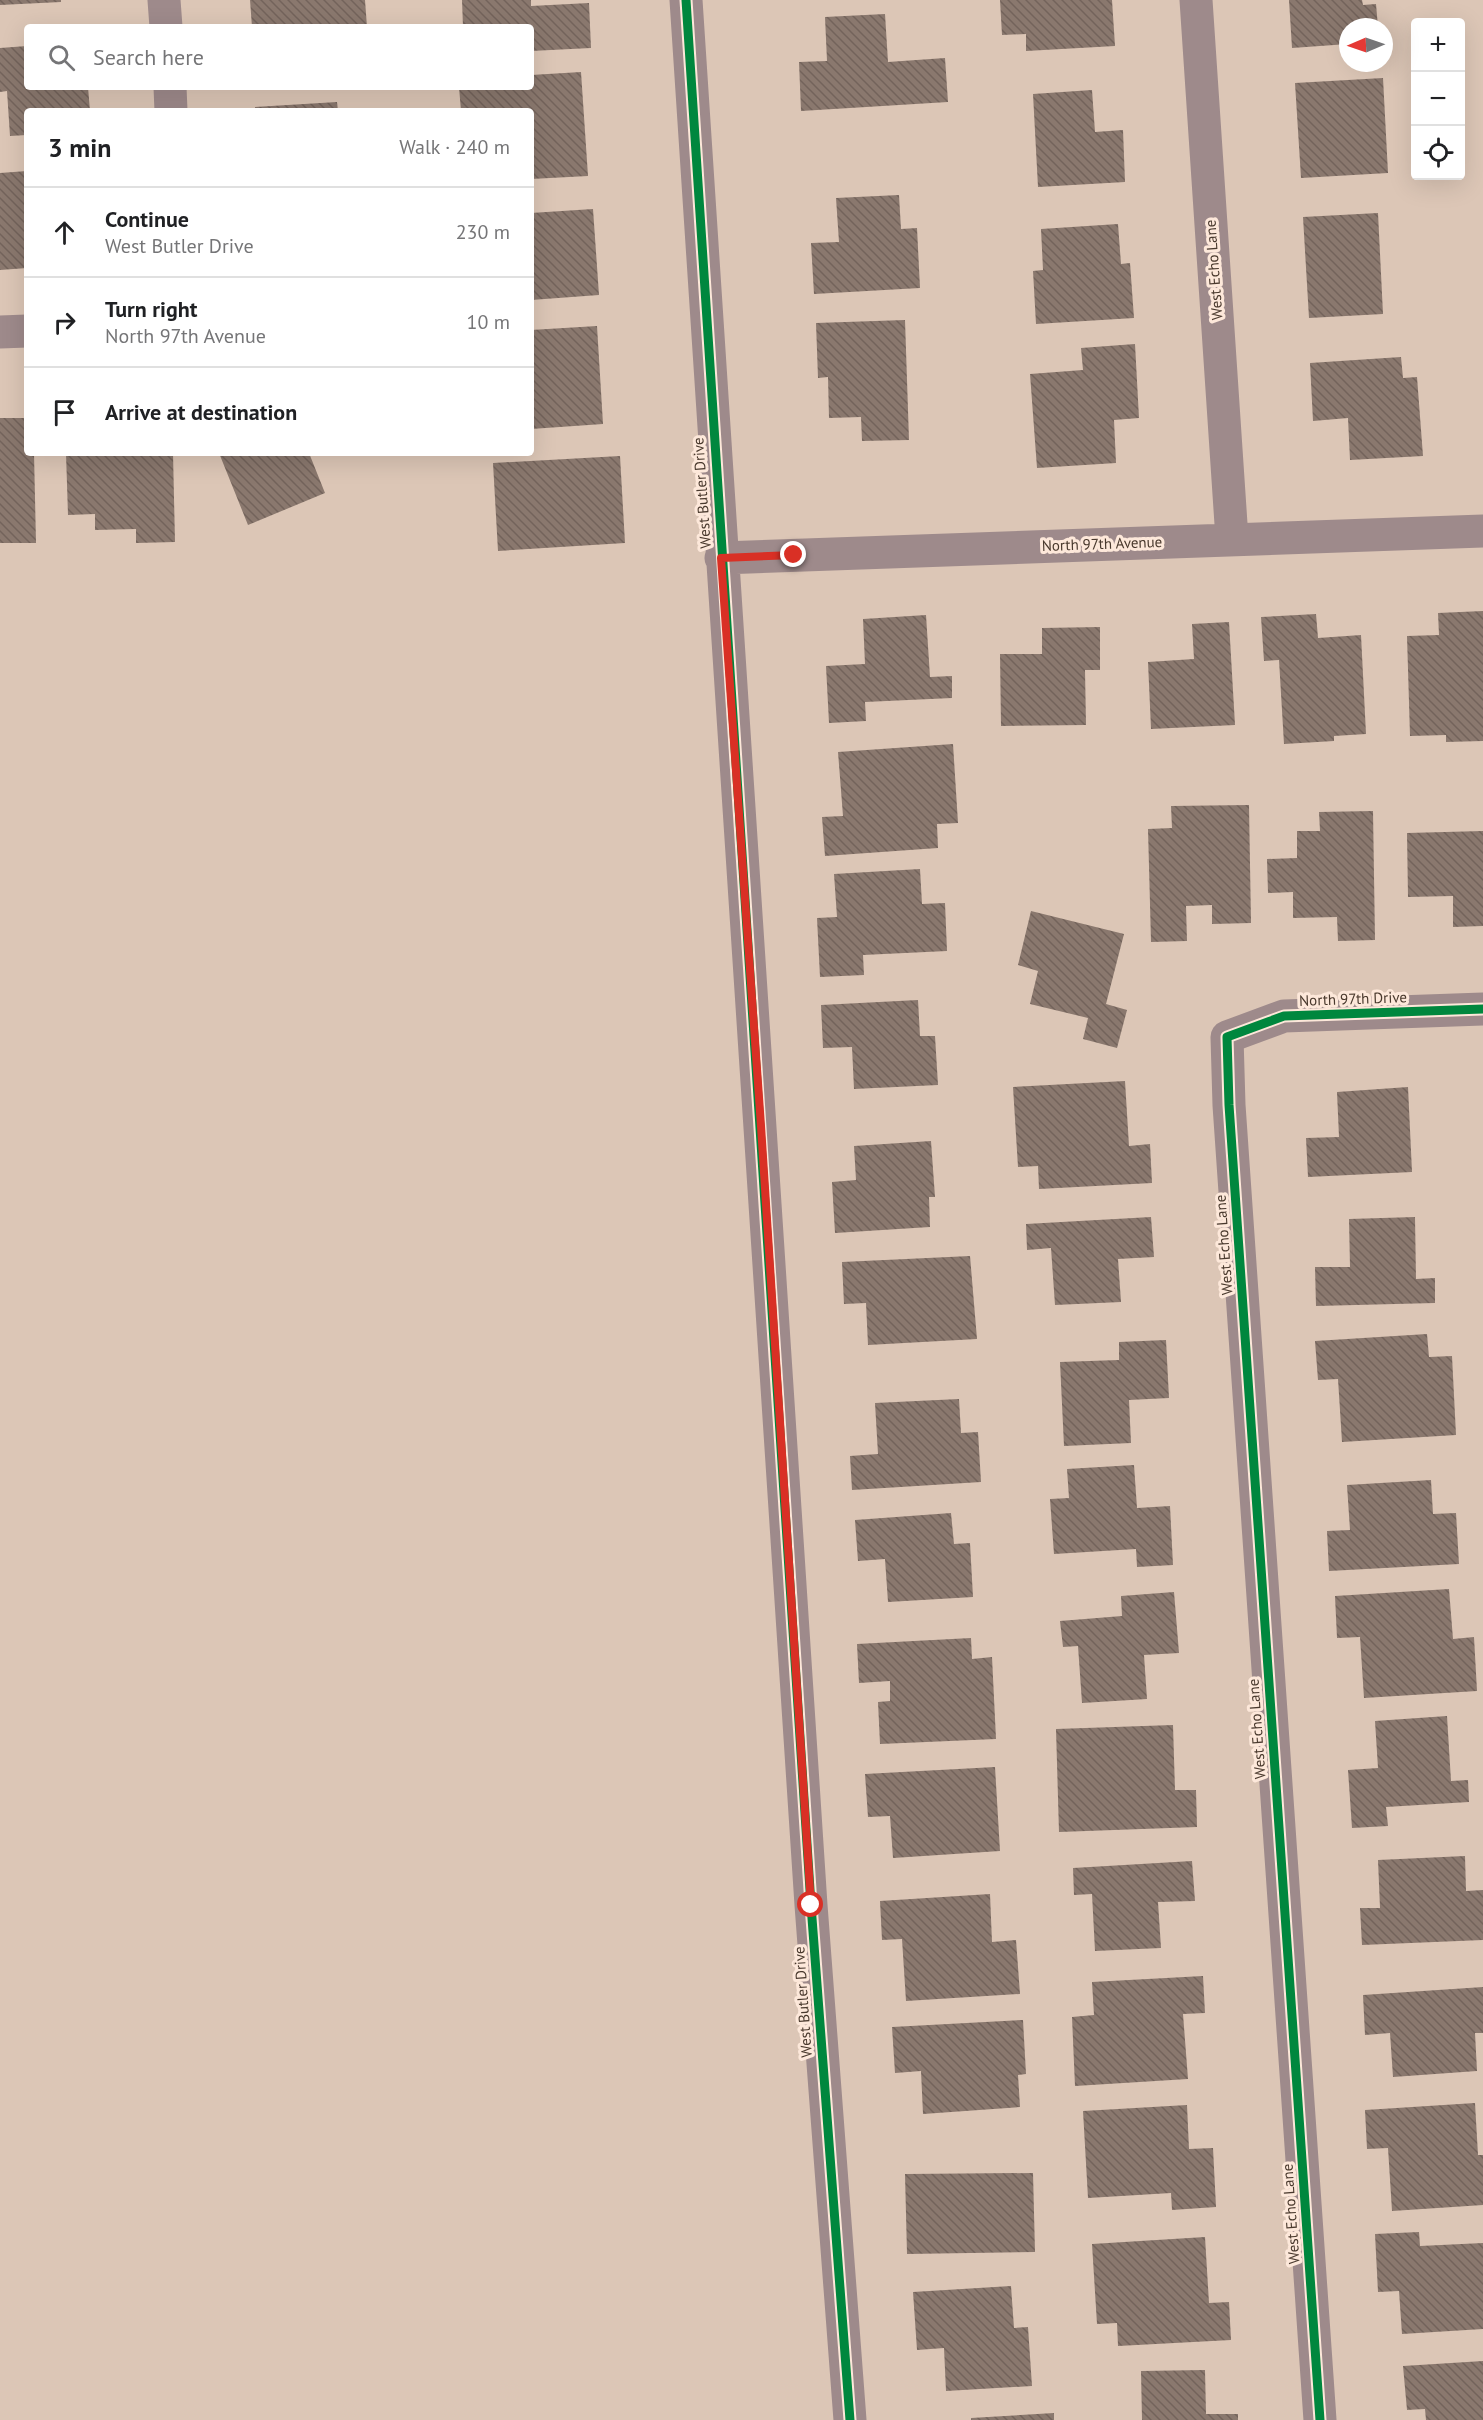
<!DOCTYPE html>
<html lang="en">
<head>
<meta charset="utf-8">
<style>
  body { margin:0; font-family:"PT Sans",sans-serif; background:#f6f6f6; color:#202124 }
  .controls { position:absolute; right:18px; top:18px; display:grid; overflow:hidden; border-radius:6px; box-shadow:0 6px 24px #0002 }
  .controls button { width:54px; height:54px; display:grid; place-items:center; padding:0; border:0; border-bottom:2px solid #e0e0e0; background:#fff; color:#202124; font:30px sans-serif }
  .compass { position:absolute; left:1339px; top:18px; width:54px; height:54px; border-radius:50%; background:#fff; box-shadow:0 6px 24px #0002; rotate:268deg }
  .stop { position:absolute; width:18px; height:18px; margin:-14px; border:4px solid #d93025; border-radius:50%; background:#fff }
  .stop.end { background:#d93025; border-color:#fff; box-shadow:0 2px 6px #0008 }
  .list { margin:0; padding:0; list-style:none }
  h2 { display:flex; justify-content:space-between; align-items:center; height:78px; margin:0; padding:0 24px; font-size:26px }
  h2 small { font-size:20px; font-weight:400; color:#757577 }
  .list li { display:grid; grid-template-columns:39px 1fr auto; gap:18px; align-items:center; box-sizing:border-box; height:90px; padding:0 24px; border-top:2px solid #e0e0e0 }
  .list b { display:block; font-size:22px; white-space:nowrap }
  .list p { margin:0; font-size:20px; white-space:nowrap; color:#757577 }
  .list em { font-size:20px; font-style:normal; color:#757577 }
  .icon { flex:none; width:33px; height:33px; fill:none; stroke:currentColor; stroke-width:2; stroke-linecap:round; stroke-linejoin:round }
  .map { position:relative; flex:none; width:1483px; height:2420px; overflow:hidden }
  .search { position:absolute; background:#fff; box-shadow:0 6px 24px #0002; left:24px; top:24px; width:510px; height:66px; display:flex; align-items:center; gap:15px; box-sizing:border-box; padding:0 21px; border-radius:6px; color:#757577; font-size:22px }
  .panel { position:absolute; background:#fff; box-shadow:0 6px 24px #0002; left:24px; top:108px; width:510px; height:348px; border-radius:6px }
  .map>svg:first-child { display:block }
  .building { fill:url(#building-back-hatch) }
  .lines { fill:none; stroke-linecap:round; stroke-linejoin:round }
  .street { stroke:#9e8a8b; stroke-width:33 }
  .cycleway-casing { stroke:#fde8da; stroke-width:13 }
  .cycleway { stroke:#00873e; stroke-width:9 }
  .route { stroke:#d93025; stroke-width:8 }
  .labels { text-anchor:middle; stroke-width:6; stroke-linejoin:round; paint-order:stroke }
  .street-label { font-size:15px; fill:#49392d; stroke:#fde8da }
</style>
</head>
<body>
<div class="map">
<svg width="1483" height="2420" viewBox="0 0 1483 2420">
  <defs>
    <pattern id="building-back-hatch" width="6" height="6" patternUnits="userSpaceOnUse" patternTransform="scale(1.5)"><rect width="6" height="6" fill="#8a786e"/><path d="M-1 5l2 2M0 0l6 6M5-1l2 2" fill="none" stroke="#73635b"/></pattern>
  </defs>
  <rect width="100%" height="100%" fill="#dcc6b6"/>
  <path class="building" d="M0 0H61V2L0 5Z
    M250 0H365L367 27H252Z
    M462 0H531V6L589 3 591 48 531 51V27H463Z
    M1000 0H1112L1115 46 1026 51V34L1002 35Z
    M1289 0H1362L1363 5 1376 4 1378 27H1348V44L1292 48Z
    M885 14 888 62 945 58 948 102 801 111 799 62 827 61 825 17Z
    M27 46V87H88L90 111H27V135L10 136 7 91 0 92V48Z
    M581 72 588 176 531 179V111H461L459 87H531V75Z
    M1383 78 1388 173 1301 178 1295 83Z
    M1092 90 1095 132 1123 130 1125 182 1038 187 1033 94Z
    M337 102 338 111H255V107Z
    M27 171V268L0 270V173Z
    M899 195 901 229 917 228 920 288 814 294 811 243 839 242 836 198Z
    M593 209 599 295 531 300V213Z
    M1378 213 1383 314 1309 318 1303 217Z
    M1118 224 1121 264 1130 263 1134 318 1036 324 1033 271 1043 270 1041 229Z
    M905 320 909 440 862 441 861 417 829 418 828 377 818 378 816 323Z
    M597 326 603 424 531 429V330Z
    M1135 344 1139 418 1114 420 1116 463 1037 468 1030 374 1083 370 1081 348Z
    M1401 357 1403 378 1417 377 1423 456 1350 460 1348 418 1313 421 1310 363Z
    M0 418H27V453H34L36 543H0Z
    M66 453H173L175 542 136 543V529L95 530V514L68 515Z
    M219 453H309L325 493 248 525Z
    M620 456 625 543 498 551 493 463Z
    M1483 611V741L1446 742V735L1410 736 1407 636 1439 635 1438 613Z
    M1316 614 1318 638 1361 635 1366 734 1334 736V741L1284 744 1279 660 1264 661 1261 617Z
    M926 615 930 677 952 676V698L865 702 866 721 829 723 826 666 865 664 863 619Z
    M1229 622 1235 725 1151 729 1148 662 1194 659 1192 624Z
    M1100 627V670H1085L1086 725 1001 726 1000 654H1042V628Z
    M953 744 958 823 937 824 938 848 825 856 822 817 843 816 838 752Z
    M1249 805 1251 923 1212 924V905L1186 906 1187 941 1151 942 1148 829 1172 828 1171 806Z
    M1373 811 1375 940 1338 941 1337 917 1293 918V892L1268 893 1267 859 1297 858V831H1320L1319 812Z
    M1483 831V926L1453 927V896L1408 897 1407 833Z
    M920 869 922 904 945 903 947 951 863 955 864 975 820 977 817 918 837 917 834 874Z
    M1031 911 1124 934 1106 1004 1127 1010 1117 1048 1083 1039 1088 1018 1030 1004 1038 971 1018 965Z
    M918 1000 920 1036H935L938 1085 854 1089 852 1047 823 1048 821 1005Z
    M1125 1081 1129 1146 1150 1144 1152 1183 1039 1189 1038 1166 1018 1167 1013 1087Z
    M1408 1087 1412 1172 1308 1177 1306 1138 1339 1137 1337 1092Z
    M931 1141 935 1197H929L930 1227 835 1233 832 1182 856 1180 854 1146Z
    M1151 1217 1154 1257 1118 1259 1121 1302 1055 1305 1051 1248 1027 1250 1026 1224Z
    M1415 1217 1416 1279 1435 1278V1303L1316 1306 1315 1267H1350L1349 1219Z
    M970 1256 977 1339 868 1345 866 1303 844 1304 842 1262Z
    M1427 1334 1429 1357 1452 1356 1456 1435 1342 1442 1338 1379 1318 1380 1315 1341Z
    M1166 1340 1169 1398 1129 1400 1131 1443 1064 1446 1060 1362 1119 1360V1342Z
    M959 1399 961 1433 978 1432 981 1482 852 1490 850 1456 878 1454 875 1403Z
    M1134 1465 1137 1508 1170 1506 1173 1565 1137 1567 1136 1549 1054 1554 1050 1499 1069 1498 1067 1469Z
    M1431 1480 1433 1514 1456 1513 1459 1564 1329 1571 1327 1531 1350 1530 1347 1485Z
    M951 1513 954 1544 970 1543 973 1597 888 1602 885 1559 858 1561 855 1520Z
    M1449 1589 1453 1639 1474 1637 1477 1691 1364 1698 1360 1637 1337 1638 1335 1596Z
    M1174 1592 1179 1653 1144 1655 1147 1699 1082 1703 1078 1646 1063 1647 1060 1621 1122 1616 1121 1596Z
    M971 1638 972 1659 992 1657 996 1739 880 1744 878 1702 890 1701V1681L859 1683 857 1644Z
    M1447 1716 1451 1781 1468 1780 1469 1802 1386 1807 1388 1826 1352 1828 1348 1770 1378 1768 1375 1721Z
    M1173 1725 1175 1790H1196L1197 1827 1059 1832 1056 1729Z
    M995 1767 1000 1851 893 1858 890 1816 868 1817 865 1774Z
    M1465 1856 1466 1891 1483 1890V1940L1362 1945 1360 1908H1380L1378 1860Z
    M1192 1861 1195 1901 1158 1902 1161 1948 1095 1951 1092 1894 1074 1895 1073 1868Z
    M990 1894 992 1942 1016 1940 1020 1994 906 2001 902 1939 882 1940 880 1901Z
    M1203 1976 1205 2013 1183 2014 1188 2079 1075 2086 1072 2017 1094 2015 1092 1982Z
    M1483 1987V2033H1475L1477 2071 1393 2077 1390 2033 1365 2035 1363 1995Z
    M1023 2020 1026 2074 1018 2075 1020 2107 923 2114 921 2071 895 2073 892 2027Z
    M1475 2103 1478 2155H1483V2205L1392 2211 1388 2148 1367 2149 1365 2110Z
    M1187 2105 1189 2149 1213 2148 1216 2207 1172 2210 1171 2193 1088 2198 1083 2111Z
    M1033 2173 1035 2252 907 2254 905 2174Z
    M1419 2232 1420 2246 1483 2243V2329L1402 2334 1399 2291 1378 2292 1375 2234Z
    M1205 2237 1209 2303 1229 2302 1231 2340 1118 2346 1117 2323 1097 2324 1092 2244Z
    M1011 2286 1014 2328 1028 2327 1032 2386 946 2391 944 2348 917 2350 913 2292Z
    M1483 2361V2420H1426L1425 2409 1407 2410 1403 2366Z
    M1205 2370 1206 2414H1238V2420H1142L1141 2371Z
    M1054 2413V2420H971V2418Z"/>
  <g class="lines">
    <path class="street" d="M164 0 166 27
      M686 0 811 1905 850 2420
      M1196 0 1232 539
      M170 87 171 111
      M0 332 27 331
      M721 558 1483 531
      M1320 2420 1229 1105 1227 1037 1284 1016 1483 1009"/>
    <defs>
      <path id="cycleway" d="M686 0 811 1905 850 2420
        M1320 2420 1229 1105 1227 1037 1284 1016 1483 1009"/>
    </defs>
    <use href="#cycleway" class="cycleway-casing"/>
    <use href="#cycleway" class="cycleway"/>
  </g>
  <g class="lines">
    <path class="route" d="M794 555 721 558 761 1126 811 1905"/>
  </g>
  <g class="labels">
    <g class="street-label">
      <text transform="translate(1214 270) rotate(-94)" y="5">West Echo Lane</text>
      <text transform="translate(702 493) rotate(-94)" y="5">West Butler Drive</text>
      <text transform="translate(1102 544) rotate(-2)" y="5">North 97th Avenue</text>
      <text transform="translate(1353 999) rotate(-2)" y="5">North 97th Drive</text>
      <text transform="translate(1224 1245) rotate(-94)" y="5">West Echo Lane</text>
      <text transform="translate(1257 1729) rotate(-94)" y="5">West Echo Lane</text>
      <text transform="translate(803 2002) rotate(-94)" y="5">West Butler Drive</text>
      <text transform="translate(1291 2214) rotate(-94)" y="5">West Echo Lane</text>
    </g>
  </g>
</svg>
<div class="controls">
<button>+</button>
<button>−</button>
<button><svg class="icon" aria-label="locate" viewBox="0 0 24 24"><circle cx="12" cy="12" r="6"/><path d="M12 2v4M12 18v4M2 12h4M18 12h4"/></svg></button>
</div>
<svg class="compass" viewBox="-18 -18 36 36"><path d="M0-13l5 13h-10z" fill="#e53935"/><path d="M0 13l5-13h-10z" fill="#757577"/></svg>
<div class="stop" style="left:811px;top:1905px"></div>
<div class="stop end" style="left:794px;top:555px"></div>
<div class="search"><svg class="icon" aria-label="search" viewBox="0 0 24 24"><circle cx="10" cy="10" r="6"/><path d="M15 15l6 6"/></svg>Search here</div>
<section class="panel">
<h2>3 min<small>Walk · 240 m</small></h2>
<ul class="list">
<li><svg class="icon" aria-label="ahead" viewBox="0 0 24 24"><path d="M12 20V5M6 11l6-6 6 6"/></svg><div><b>Continue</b><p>West Butler Drive</p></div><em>230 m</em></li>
<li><svg class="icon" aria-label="right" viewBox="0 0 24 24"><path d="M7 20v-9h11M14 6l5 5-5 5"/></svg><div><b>Turn right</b><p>North 97th Avenue</p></div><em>10 m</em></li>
<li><svg class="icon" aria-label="arrive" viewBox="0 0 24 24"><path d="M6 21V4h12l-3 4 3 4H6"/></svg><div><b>Arrive at destination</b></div></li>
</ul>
</section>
</div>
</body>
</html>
